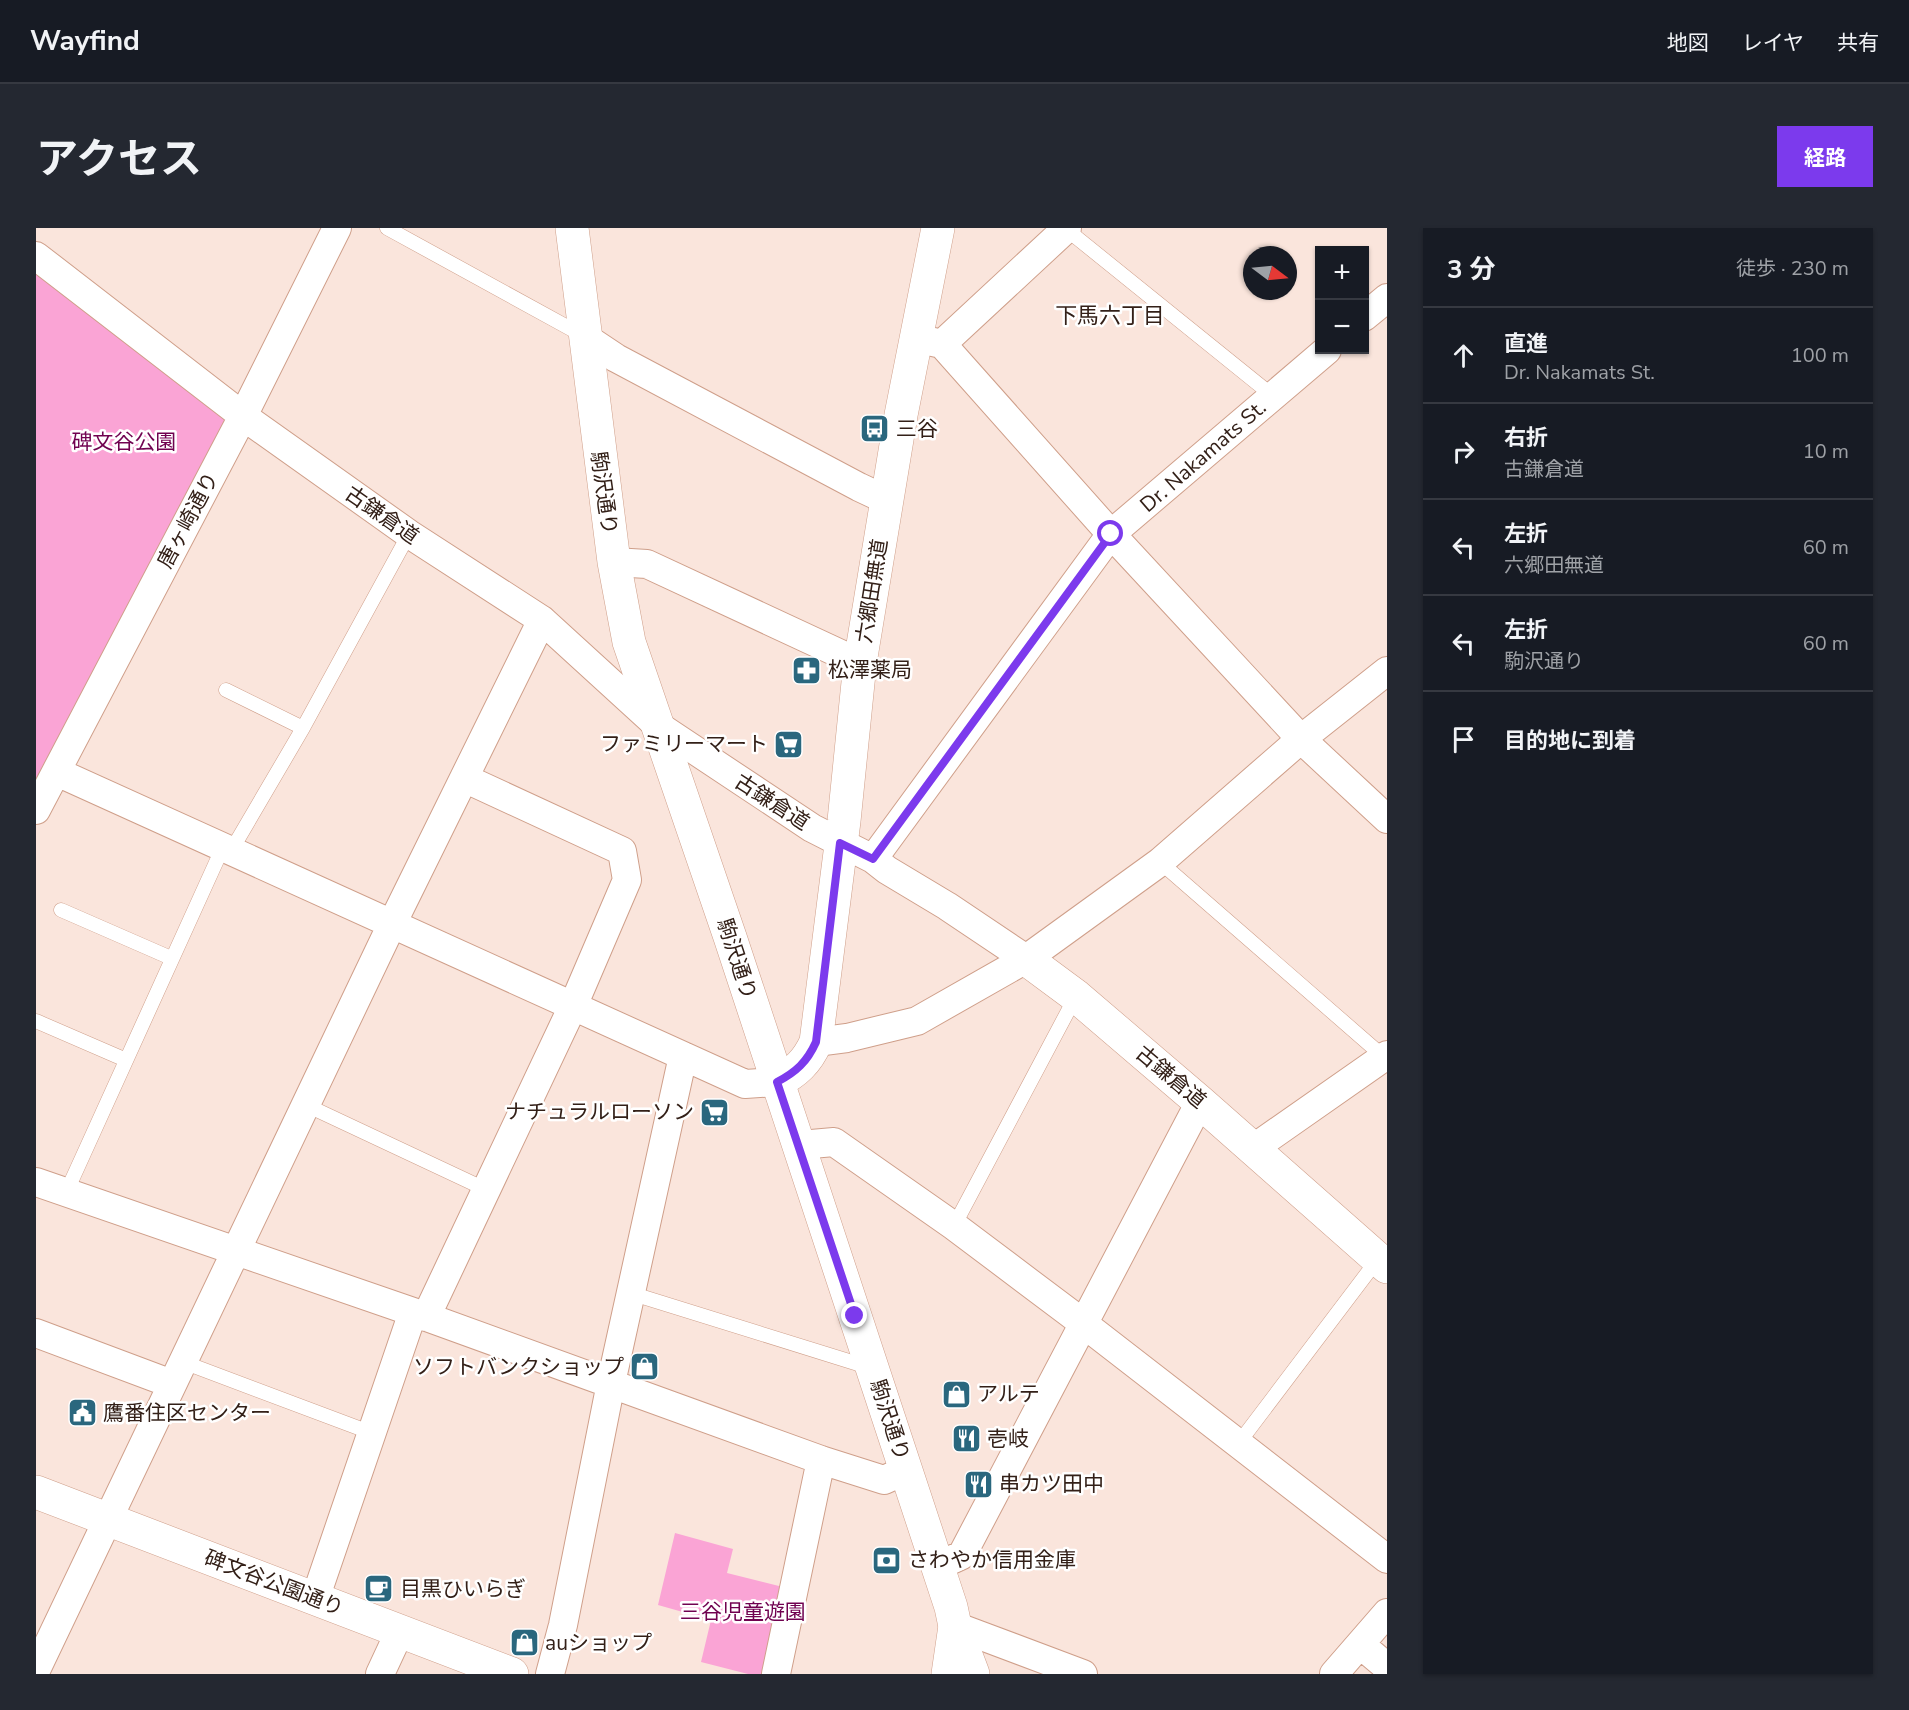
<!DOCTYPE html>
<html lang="ja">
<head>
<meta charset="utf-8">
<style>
  body { margin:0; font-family:"Nunito Sans","Noto Sans JP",sans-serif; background:#242831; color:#f1f3f6 }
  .controls { position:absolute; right:18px; top:18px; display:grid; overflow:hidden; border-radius:0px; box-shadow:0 2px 4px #0004 }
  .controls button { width:54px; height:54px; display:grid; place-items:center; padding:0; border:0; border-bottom:2px solid #363941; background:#171b24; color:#f1f3f6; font:30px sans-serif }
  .compass { position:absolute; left:1207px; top:18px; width:54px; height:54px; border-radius:50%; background:#171b24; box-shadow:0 2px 4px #0004; rotate:106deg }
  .stop { position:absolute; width:18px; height:18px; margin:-14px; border:4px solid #7c3aed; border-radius:50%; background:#fff }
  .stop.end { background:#7c3aed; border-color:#fff; box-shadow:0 2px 6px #0008 }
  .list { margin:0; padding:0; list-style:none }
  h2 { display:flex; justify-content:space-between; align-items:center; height:78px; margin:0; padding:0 24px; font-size:26px }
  h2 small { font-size:20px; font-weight:400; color:#9ea1a6 }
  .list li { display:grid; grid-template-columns:39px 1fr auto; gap:18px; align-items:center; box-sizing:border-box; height:96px; padding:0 24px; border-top:2px solid #363941 }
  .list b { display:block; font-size:22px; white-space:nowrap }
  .list p { margin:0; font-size:20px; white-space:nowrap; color:#9ea1a6 }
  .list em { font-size:20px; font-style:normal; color:#9ea1a6 }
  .icon { flex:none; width:33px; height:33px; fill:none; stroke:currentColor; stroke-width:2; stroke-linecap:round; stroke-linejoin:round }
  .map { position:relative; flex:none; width:1351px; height:1446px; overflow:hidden; border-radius:0px }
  header { display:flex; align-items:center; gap:36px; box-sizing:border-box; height:84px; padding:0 30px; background:#171b24; border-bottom:2px solid #363941 }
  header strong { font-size:28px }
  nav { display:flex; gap:33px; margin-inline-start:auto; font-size:21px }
  .intro { display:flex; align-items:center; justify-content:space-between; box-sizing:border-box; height:144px; padding:0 36px }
  h1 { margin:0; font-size:42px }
  .button { padding:15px 27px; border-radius:0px; background:#7c3aed; color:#fff; font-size:21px; font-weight:700 }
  main { display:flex; gap:36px; padding:0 36px }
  aside { flex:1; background:#171b24; border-radius:0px; box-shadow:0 2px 4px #0004 }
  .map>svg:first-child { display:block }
  .green { fill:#faa4d5 }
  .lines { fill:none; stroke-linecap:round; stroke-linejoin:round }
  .service-casing { stroke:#cf9f8a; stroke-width:15 }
  .minor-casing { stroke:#cf9f8a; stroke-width:30 }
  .tertiary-casing { stroke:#cf9f8a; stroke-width:34 }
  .secondary-casing { stroke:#cf9f8a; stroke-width:34 }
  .service { stroke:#fff; stroke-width:14 }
  .minor { stroke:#fff; stroke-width:28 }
  .tertiary { stroke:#fff; stroke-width:33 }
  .secondary { stroke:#fff; stroke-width:33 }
  .route { stroke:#7c3aed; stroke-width:8 }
  .labels { text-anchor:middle; stroke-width:5; stroke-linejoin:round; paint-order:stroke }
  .poi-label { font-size:21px; fill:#332018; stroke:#fff; text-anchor:start }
  .park-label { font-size:21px; fill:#700250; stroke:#fff }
  .street-label { font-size:21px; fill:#332018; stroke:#fff }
  .neighbourhood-label { font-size:22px; fill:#332018; stroke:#fff }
</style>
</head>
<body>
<header>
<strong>Wayfind</strong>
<nav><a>地図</a><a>レイヤ</a><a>共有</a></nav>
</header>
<div class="intro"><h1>アクセス</h1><a class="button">経路</a></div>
<main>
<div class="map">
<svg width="1351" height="1446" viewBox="0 0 1351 1446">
  <rect width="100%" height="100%" fill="#fae5dc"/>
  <path class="green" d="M0 37 200 191 0 564Z
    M639 1305 697 1321 691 1345 747 1359 727 1446H712L665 1434 675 1392 622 1377Z"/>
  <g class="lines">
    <defs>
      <path id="service" d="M351 0 546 107
        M1030 1 1237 168
        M190 462 267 500
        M195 623 267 500 373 306
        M1124 634 1349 830
        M25 682 135 730
        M0 793 90 832
        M270 877 449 961
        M30 965 187 619
        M918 998 1040 768
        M594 1065 832 1139
        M147 1134 336 1205
        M1202 1216 1342 1031"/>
      <path id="minor" d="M0 28 207 188 373 306 506 392 621 497 776 600 837 631 851 642 911 678 990 731
        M1328 89 1351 70
        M550 110 580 130 823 259 840 267 851 269
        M879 110 906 116 1075 306 1265 511 1351 591
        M906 116 1031 0
        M578 334 611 336 824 435
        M21 544 709 856 741 854
        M0 582 207 188 301 0
        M837 631 1075 306 1291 122
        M780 814 811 810 881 793 990 731 1124 634 1265 511 1351 443
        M764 917 798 914 918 998 1035 1086 1351 1331
        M1218 920 1351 827
        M0 954 377 1084 785 1232 848 1252 870 1242
        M390 1089 537 778 591 652 586 623 428 550
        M0 1105 136 1156
        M902 1338 926 1327 1164 874
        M279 1371 377 1084
        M919 1398 1047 1446
        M1325 1417 1351 1439
        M0 1442 356 696 506 392
        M344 1446 364 1403
        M514 1446 527 1397 575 1155 647 828
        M740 1446 785 1232
        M1298 1446 1351 1385"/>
      <path id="tertiary" d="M990 731 1040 768 1164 874 1351 1039
        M741 854C760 844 771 834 780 814L808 593 824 435 865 187 902 0
        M0 1264 476 1446
        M912 1446 919 1398"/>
      <path id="secondary" d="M536 0 578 334 593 414 694 709 915 1379 919 1398 937 1446"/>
    </defs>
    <use href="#service" class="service-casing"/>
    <use href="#minor" class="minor-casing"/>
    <use href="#tertiary" class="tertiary-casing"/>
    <use href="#secondary" class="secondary-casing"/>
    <use href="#service" class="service"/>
    <use href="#minor" class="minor"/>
    <use href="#tertiary" class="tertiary"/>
    <use href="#secondary" class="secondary"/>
  </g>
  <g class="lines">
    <path class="route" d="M819 1088 741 854C760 844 771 834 780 814L804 615 837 631 1075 306"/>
  </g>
  <defs>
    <symbol id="bus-square" viewBox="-11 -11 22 22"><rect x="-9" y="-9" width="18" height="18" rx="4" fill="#2a677e" stroke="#fff"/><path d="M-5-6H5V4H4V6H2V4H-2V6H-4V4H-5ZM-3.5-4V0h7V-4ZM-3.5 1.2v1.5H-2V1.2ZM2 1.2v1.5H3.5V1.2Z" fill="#fff"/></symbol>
    <symbol id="pharmacy-square" viewBox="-11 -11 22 22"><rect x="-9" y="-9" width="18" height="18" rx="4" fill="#2a677e" stroke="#fff"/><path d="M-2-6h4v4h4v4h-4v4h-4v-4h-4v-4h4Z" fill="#fff"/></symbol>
    <symbol id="supermarket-square" viewBox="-11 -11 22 22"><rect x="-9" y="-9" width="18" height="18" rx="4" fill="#2a677e" stroke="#fff"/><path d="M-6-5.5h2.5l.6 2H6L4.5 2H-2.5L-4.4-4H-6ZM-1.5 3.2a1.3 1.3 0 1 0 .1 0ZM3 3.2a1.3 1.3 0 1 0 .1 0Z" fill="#fff"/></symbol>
    <symbol id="shop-square" viewBox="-11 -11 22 22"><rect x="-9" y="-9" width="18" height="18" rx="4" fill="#2a677e" stroke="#fff"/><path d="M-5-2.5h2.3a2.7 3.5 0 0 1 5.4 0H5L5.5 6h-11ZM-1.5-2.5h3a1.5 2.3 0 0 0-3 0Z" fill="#fff"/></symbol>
    <symbol id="civic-square" viewBox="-11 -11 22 22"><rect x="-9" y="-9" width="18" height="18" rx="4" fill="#2a677e" stroke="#fff"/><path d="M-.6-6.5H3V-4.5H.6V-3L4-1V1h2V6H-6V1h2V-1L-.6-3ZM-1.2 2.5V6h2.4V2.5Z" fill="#fff"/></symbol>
    <symbol id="restaurant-square" viewBox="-11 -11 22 22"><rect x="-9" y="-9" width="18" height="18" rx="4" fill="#2a677e" stroke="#fff"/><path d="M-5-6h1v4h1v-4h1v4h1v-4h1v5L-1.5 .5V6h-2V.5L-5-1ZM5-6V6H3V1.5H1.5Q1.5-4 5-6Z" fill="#fff"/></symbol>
    <symbol id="bank-square" viewBox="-11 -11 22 22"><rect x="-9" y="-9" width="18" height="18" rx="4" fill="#2a677e" stroke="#fff"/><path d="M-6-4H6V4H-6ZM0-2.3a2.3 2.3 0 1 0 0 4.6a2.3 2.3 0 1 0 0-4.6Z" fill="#fff"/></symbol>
    <symbol id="cafe-square" viewBox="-11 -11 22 22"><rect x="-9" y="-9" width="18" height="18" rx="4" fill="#2a677e" stroke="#fff"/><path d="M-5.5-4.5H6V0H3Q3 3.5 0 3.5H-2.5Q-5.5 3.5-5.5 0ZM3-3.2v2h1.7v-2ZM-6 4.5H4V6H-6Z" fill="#fff"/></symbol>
  </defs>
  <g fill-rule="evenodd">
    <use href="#bus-square" x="822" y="184" width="33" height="33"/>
    <use href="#pharmacy-square" x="754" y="426" width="33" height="33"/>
    <use href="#supermarket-square" x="736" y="500" width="33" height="33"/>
    <use href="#supermarket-square" x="662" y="868" width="33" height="33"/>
    <use href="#shop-square" x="592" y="1122" width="33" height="33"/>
    <use href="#shop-square" x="904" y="1150" width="33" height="33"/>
    <use href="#civic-square" x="30" y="1168" width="33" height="33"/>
    <use href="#restaurant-square" x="914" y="1194" width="33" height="33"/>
    <use href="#restaurant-square" x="926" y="1240" width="33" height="33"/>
    <use href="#bank-square" x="834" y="1316" width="33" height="33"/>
    <use href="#cafe-square" x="326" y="1344" width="33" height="33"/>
    <use href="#shop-square" x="472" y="1398" width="33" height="33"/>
  </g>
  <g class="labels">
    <g class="poi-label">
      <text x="860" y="208">三谷</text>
      <text x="792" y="449">松澤薬局</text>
      <text x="732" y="523" text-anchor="end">ファミリーマート</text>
      <text x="658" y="891" text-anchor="end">ナチュラルローソン</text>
      <text x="588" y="1146" text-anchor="end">ソフトバンクショップ</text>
      <text x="941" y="1173">アルテ</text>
      <text x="67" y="1192">鷹番住区センター</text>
      <text x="951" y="1218">壱岐</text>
      <text x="963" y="1263">串カツ田中</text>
      <text x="872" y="1339">さわやか信用金庫</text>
      <text x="364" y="1368">目黒ひいらぎ</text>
      <text x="509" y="1422">auショップ</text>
    </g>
    <g class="park-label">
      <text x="88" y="221">碑文谷公園</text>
      <text x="707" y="1391">三谷児童遊園</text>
    </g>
    <g class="street-label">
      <text transform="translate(1167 228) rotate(-41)" y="7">Dr. Nakamats St.</text>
      <text transform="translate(568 265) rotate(82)" y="7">駒沢通り</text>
      <text transform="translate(346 287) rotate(35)" y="7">古鎌倉道</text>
      <text transform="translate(152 292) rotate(-62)" y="7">唐ヶ崎通り</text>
      <text transform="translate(836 363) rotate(-81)" y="7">六郷田無道</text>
      <text transform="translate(736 574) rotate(33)" y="7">古鎌倉道</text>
      <text transform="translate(701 731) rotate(72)" y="7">駒沢通り</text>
      <text transform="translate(1135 849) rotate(40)" y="7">古鎌倉道</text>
      <text transform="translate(854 1192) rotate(72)" y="7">駒沢通り</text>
      <text transform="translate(238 1355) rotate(21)" y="7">碑文谷公園通り</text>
    </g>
    <g class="neighbourhood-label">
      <text x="1074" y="95">下馬六丁目</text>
    </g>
  </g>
</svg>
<div class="controls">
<button>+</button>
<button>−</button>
</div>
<svg class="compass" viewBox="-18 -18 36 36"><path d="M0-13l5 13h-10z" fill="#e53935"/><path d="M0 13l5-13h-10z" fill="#9ea1a6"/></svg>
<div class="stop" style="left:1075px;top:306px"></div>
<div class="stop end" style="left:819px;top:1088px"></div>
</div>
<aside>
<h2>3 分<small>徒歩 · 230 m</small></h2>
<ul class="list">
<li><svg class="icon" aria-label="ahead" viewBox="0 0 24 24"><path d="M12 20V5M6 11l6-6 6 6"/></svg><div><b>直進</b><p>Dr. Nakamats St.</p></div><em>100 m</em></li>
<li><svg class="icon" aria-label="right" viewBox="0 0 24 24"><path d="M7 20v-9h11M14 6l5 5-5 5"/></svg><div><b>右折</b><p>古鎌倉道</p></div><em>10 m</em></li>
<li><svg class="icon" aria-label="left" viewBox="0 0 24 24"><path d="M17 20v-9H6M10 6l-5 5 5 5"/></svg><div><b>左折</b><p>六郷田無道</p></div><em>60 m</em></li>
<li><svg class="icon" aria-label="left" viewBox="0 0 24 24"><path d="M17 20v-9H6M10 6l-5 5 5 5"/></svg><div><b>左折</b><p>駒沢通り</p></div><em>60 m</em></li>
<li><svg class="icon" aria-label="arrive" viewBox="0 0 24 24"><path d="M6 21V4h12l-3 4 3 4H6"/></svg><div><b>目的地に到着</b></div></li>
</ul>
</aside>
</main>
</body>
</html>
